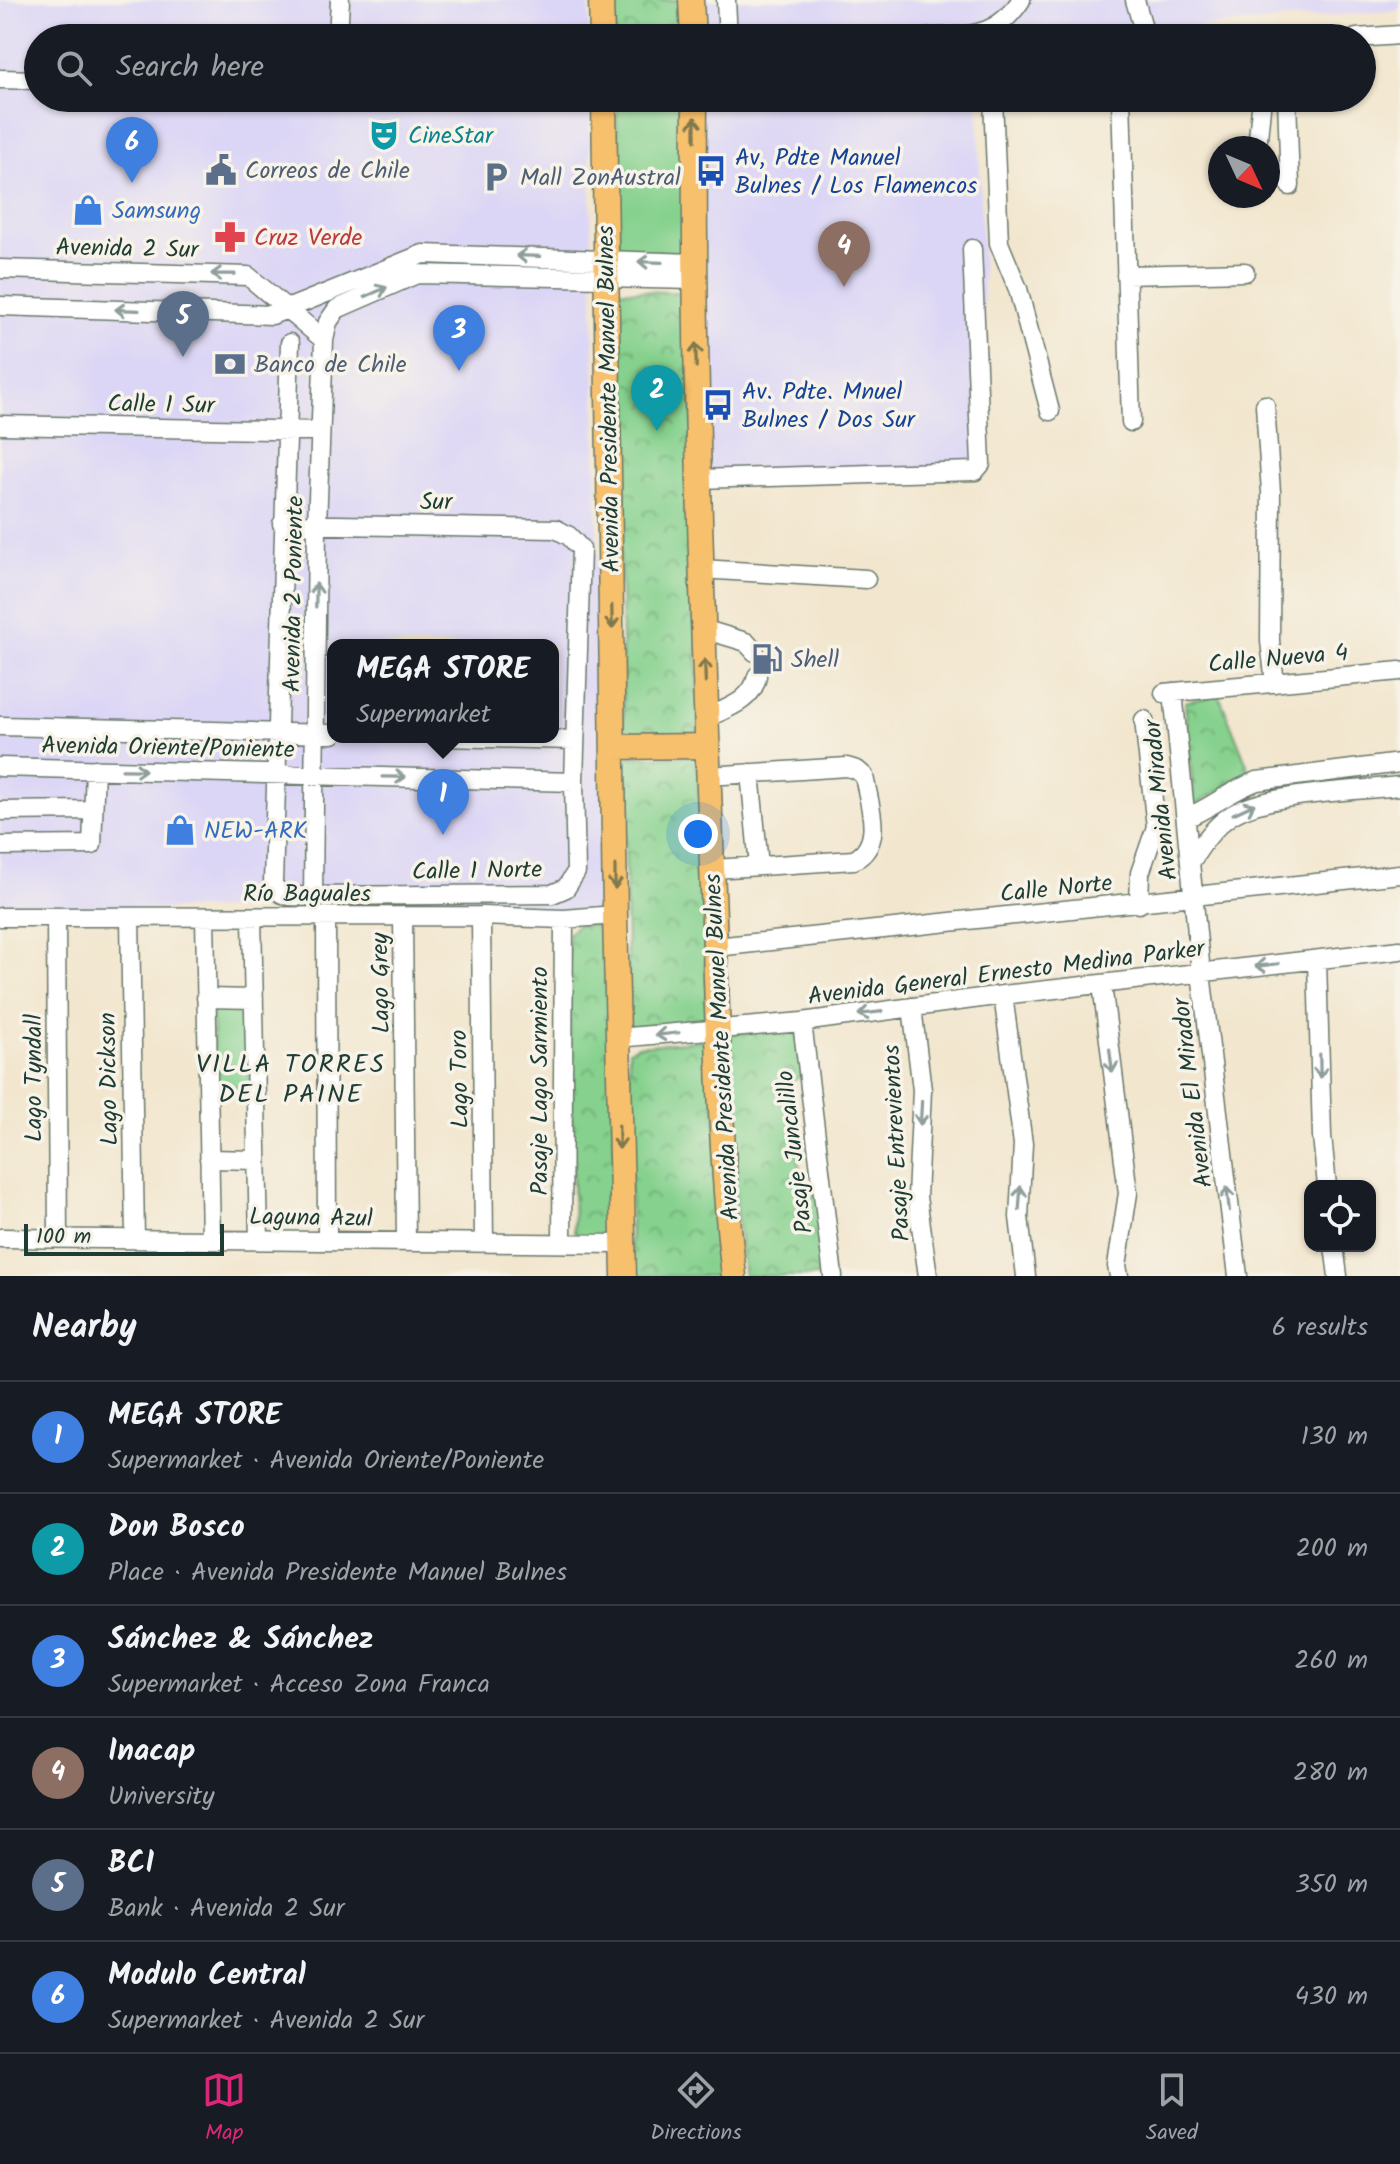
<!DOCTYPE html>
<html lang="en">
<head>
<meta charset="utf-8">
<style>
  body { margin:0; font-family:Kalam,sans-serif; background:#242831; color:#f1f3f6 }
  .controls { position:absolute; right:24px; bottom:24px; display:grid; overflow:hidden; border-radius:16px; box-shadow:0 2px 6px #0004 }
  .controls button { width:72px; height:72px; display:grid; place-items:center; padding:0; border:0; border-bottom:2px solid #363941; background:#171b24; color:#f1f3f6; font:40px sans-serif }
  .compass { position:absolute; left:1208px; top:136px; width:72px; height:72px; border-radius:50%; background:#171b24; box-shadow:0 2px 6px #0004; rotate:134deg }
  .scale { position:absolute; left:24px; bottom:20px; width:200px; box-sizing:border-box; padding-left:8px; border:4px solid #1f3d34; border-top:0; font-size:22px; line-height:28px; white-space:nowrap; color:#1f3d34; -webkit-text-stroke:6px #f7f3e8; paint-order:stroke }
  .you { position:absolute; left:698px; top:834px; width:28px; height:28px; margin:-20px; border:6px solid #fff; border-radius:50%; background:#1a73e8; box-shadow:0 0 0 12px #1a73e833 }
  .badge { display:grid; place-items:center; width:52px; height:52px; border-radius:50%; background:#db2777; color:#fff; font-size:26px; font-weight:700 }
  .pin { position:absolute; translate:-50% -66px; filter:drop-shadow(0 2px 4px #0008) }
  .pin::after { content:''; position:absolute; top:42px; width:28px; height:24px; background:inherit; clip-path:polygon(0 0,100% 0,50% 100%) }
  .popup { position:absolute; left:327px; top:639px; width:232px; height:104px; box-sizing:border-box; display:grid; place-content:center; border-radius:16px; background:#171b24; filter:drop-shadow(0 2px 6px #0005); font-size:26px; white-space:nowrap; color:#9ea1a6 }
  .popup b { font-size:30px; color:#f1f3f6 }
  .popup::after { content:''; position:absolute; left:50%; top:100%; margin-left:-16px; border:16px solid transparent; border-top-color:#171b24 }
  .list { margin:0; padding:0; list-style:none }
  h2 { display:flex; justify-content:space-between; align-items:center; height:104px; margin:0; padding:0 32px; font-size:34px }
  h2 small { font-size:26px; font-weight:400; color:#9ea1a6 }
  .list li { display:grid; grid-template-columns:52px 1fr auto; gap:24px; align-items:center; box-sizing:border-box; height:112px; padding:0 32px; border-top:2px solid #363941 }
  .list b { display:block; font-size:30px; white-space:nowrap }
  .list p { margin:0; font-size:26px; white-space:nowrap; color:#9ea1a6 }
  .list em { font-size:26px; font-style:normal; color:#9ea1a6 }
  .icon { flex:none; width:44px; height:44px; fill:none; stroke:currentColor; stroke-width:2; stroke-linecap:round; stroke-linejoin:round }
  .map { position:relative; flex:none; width:1400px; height:1276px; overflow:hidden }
  .search { position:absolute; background:#171b24; box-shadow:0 2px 6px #0004; left:24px; right:24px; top:24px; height:88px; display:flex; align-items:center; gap:20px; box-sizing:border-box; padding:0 28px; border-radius:44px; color:#9ea1a6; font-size:30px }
  .sheet { height:776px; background:#171b24 }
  nav { display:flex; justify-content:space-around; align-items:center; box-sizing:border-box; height:112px; border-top:2px solid #363941; background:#171b24; font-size:22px; color:#9ea1a6 }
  nav a { display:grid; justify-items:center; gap:4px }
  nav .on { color:#db2777 }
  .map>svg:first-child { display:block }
  .built { fill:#dcd6f6; fill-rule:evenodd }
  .grass { fill:#86d18e; stroke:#528761; stroke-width:2 }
  .park { fill:url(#park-crowns); stroke:#528761; stroke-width:2 }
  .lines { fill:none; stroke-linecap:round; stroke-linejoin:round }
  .minor-casing { stroke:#69786a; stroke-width:21 }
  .major-casing { stroke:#69786a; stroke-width:27 }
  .minor { stroke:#fff; stroke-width:18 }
  .major { stroke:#f7c06c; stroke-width:24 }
  .oneway { stroke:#80784d }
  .oneway2 { stroke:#8f9e9a }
  .labels { text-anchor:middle; stroke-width:7; stroke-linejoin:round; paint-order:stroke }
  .culture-label { font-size:24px; fill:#0d838f; stroke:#f7f3e8; text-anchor:start }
  .transit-label { font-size:24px; fill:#164399; stroke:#f7f3e8; text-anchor:start }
  .service-label { font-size:24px; fill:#4e5e75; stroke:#f7f3e8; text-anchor:start }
  .shop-label { font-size:24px; fill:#366cbe; stroke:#f7f3e8; text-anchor:start }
  .health-label { font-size:24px; fill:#be3a42; stroke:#f7f3e8; text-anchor:start }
  .street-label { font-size:24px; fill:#1f3d34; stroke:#f7f3e8 }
  .neighbourhood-label { font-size:26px; letter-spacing:2px; fill:#1f3d34; stroke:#f7f3e8 }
</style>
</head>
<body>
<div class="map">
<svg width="1400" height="1276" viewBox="0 0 1400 1276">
  <defs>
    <pattern id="park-crowns" width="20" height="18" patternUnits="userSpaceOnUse" patternTransform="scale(2)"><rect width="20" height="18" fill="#86d18e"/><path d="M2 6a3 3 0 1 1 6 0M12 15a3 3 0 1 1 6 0" fill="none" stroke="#6dab75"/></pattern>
  </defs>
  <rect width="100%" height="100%" fill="#f7f3e8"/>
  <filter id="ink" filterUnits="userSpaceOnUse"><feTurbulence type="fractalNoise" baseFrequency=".0125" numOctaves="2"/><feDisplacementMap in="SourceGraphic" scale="16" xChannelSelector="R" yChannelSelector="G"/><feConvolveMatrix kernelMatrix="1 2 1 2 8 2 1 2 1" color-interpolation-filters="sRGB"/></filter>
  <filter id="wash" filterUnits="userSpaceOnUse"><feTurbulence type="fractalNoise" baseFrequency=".006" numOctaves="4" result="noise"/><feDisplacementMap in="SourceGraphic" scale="32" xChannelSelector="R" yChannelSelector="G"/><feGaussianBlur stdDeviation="1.8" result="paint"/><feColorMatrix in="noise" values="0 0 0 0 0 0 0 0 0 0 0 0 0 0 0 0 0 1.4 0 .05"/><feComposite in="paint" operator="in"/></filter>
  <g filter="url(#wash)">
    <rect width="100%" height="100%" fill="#f2e6ce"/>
    <path class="built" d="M0 0H589V38H38V98H589L605 911 0 908ZM333 645H553V737H333Z
      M697 0H1400V10L1061 38H698Z
      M702 98H978L988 476 706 487Z"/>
    <path class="grass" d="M617 98H683L688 253 618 251Z
      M246 1007 250 1089 215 1090 212 1009Z"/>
    <path class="park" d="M615 0H684V38H615Z
      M615 290 690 293 699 735 624 739Z
      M1219 695 1250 772 1194 805 1185 702Z
      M697 756 708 1018 705 1021 630 1028 628 1027 624 761 630 757Z
      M577 925H601L608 928 616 1226 608 1237 582 1240 574 1231 568 934Z
      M799 1026 805 1073 790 1083 802 1187 820 1196 831 1276H744L736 1208 728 1039 732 1034Z
      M706 1040 711 1044 726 1276H631L629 1050 637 1046Z"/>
  </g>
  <g filter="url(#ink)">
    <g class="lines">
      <defs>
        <path id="minor" d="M726 0 728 38
          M1135 0 1146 38
          M338 38 340 0
          M926 38C967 35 996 39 1021 0
          M1356 38 1400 35
          M0 79 38 80
          M993 98 999 243 1018 289 1050 411
          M1121 98 1131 422
          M1287 98 1290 186
          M1257 148 1262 98
          M0 269 248 276 324 340 317 525 313 896
          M1126 275 1245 272
          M0 306 272 315 423 254 694 263
          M324 340 328 322 337 309 417 274 694 280
          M1265 405 1271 492 1270 641 1275 683
          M0 425 320 431
          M698 479 975 471 981 464 972 249
          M282 524 556 529 569 536 581 549 574 782 576 872 566 888 552 894 313 896C297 896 279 900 273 883L290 343
          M701 569 866 579
          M703 629 746 642 755 652
          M1173 692 1201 973 1238 1276
          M1164 693 1400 671
          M706 718C727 708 753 701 757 676
          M0 726 333 734
          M442 737 575 740
          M0 767 574 782
          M750 773 759 866
          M709 776 847 767 857 770 864 776C869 804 885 844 854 860L713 869
          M0 811 93 810
          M1186 818C1211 808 1231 790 1257 781L1400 763
          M0 846 92 845 95 769
          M1190 863C1201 846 1212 828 1230 816 1264 793 1356 791 1400 786
          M1139 904 1140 873 1156 827 1144 720
          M326 916 327 1241
          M403 916 406 1242
          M481 916 484 1243
          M0 917 481 916 564 919 615 915
          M130 917 135 1239
          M205 917 211 1240
          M252 917 259 1240
          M56 918 58 1239
          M716 947 1400 874
          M1317 960 1322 1136 1327 1186
          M1102 984 1128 1193 1117 1266 1119 1276
          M1003 995 1023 1144 1019 1217 1026 1276
          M206 998 254 999
          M912 1007 922 1090 917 1197 928 1276
          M802 1022 833 1276
          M617 1038 802 1022 1003 995 1400 950
          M209 1159 257 1160
          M0 1238 621 1244
          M562 1243 564 919
          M1334 1246 1338 1276"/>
        <path id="major" d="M601 0 602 38
          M691 0 693 38
          M604 98 615 915 624 1276
          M695 98C693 354 702 610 712 866 718 1003 718 1140 734 1276
          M613 747 707 746"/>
      </defs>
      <use href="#minor" class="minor-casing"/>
      <use href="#major" class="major-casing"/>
      <use href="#minor" class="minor"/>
      <use href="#major" class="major"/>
    </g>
    <defs><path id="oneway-shaft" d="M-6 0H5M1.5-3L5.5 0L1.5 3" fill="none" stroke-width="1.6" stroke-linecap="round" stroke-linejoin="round" transform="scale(2)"/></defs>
    <g class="oneway">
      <use href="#oneway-shaft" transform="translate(695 129) rotate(-90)"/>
      <use href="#oneway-shaft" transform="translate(696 355) rotate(-91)"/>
      <use href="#oneway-shaft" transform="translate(612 617) rotate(89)"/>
      <use href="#oneway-shaft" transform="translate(705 671) rotate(-92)"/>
      <use href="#oneway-shaft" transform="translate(615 877) rotate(90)"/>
      <use href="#oneway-shaft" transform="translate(619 1137) rotate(89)"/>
    </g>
    <g class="oneway2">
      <use href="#oneway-shaft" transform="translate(528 256) rotate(-178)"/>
      <use href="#oneway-shaft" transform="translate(650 262) rotate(-178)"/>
      <use href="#oneway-shaft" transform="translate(223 274) rotate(-179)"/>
      <use href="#oneway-shaft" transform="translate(376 292) rotate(-24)"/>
      <use href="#oneway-shaft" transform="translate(127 310) rotate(-178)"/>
      <use href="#oneway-shaft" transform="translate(316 595) rotate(-89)"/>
      <use href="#oneway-shaft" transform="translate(134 770) rotate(1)"/>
      <use href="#oneway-shaft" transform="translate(394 777) rotate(1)"/>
      <use href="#oneway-shaft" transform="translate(1244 809) rotate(-25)"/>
      <use href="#oneway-shaft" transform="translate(1267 965) rotate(174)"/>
      <use href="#oneway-shaft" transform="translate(870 1013) rotate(173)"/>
      <use href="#oneway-shaft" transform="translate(667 1034) rotate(174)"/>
      <use href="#oneway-shaft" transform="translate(1111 1061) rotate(83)"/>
      <use href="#oneway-shaft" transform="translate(1320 1066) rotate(89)"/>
      <use href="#oneway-shaft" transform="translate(921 1113) rotate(93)"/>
      <use href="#oneway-shaft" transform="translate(1020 1198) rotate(-86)"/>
      <use href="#oneway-shaft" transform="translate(1228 1199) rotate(-97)"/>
    </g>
  </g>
  <defs>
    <symbol id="theatre-bare" viewBox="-9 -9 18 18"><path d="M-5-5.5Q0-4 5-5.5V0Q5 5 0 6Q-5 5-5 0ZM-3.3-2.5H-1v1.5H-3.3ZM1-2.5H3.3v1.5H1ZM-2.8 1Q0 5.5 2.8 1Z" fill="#0f9aa8" stroke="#f7f3e8" stroke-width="2.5" paint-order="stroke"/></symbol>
    <symbol id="civic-bare" viewBox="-9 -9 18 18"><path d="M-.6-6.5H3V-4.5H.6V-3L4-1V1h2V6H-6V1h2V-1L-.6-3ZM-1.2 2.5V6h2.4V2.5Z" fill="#5c6f8a" stroke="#f7f3e8" stroke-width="2.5" paint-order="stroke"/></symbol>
    <symbol id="bus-bare" viewBox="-9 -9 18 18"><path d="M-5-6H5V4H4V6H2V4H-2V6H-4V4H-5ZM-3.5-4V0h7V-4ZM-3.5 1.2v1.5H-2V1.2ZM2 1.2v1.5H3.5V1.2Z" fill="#1a4fb4" stroke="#f7f3e8" stroke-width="2.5" paint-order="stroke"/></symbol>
    <symbol id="parking-bare" viewBox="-9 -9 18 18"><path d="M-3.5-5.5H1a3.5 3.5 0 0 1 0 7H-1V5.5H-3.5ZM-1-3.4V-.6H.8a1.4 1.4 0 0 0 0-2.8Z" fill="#5c6f8a" stroke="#f7f3e8" stroke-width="2.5" paint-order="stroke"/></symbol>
    <symbol id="shop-bare" viewBox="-9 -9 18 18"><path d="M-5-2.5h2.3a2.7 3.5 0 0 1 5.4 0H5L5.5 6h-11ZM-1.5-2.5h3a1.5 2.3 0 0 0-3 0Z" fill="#3f7fe0" stroke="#f7f3e8" stroke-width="2.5" paint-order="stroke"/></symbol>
    <symbol id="pharmacy-bare" viewBox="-9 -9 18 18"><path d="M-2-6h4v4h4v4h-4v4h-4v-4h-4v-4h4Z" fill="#e0444e" stroke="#f7f3e8" stroke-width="2.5" paint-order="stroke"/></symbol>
    <symbol id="bank-bare" viewBox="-9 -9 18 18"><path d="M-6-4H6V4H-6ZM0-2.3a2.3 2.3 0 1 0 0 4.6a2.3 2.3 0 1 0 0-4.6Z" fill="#5c6f8a" stroke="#f7f3e8" stroke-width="2.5" paint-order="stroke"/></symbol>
    <symbol id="fuel-bare" viewBox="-9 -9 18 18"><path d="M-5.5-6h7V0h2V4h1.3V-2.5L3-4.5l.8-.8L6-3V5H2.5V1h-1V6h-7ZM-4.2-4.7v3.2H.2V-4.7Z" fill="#5c6f8a" stroke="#f7f3e8" stroke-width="2.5" paint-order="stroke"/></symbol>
  </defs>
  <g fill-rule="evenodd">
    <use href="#theatre-bare" x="362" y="113" width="44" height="44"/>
    <use href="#civic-bare" x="199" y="148" width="44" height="44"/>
    <use href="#bus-bare" x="689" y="149" width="44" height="44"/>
    <use href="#parking-bare" x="474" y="155" width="44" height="44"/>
    <use href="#shop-bare" x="66" y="188" width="44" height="44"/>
    <use href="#pharmacy-bare" x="208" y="215" width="44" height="44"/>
    <use href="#bank-bare" x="208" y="342" width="44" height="44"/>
    <use href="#bus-bare" x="696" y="383" width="44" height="44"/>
    <use href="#fuel-bare" x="745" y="637" width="44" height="44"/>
    <use href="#shop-bare" x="158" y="808" width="44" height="44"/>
  </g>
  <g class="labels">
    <g class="culture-label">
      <text x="408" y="143">CineStar</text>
    </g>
    <g class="transit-label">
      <text x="735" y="165">Av, Pdte Manuel<tspan x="735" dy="28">Bulnes / Los Flamencos</tspan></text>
      <text x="742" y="399">Av. Pdte. Mnuel<tspan x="742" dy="28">Bulnes / Dos Sur</tspan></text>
    </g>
    <g class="service-label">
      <text x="245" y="178">Correos de Chile</text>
      <text x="520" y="185">Mall ZonAustral</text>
      <text x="254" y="372">Banco de Chile</text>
      <text x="791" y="667">Shell</text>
    </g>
    <g class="shop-label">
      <text x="112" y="218">Samsung</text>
      <text x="204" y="838">NEW-ARK</text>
    </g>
    <g class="health-label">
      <text x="254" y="245">Cruz Verde</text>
    </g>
    <g class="street-label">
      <text transform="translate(127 248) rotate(1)" y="8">Avenida 2 Sur</text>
      <text transform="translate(608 399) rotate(-91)" y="8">Avenida Presidente Manuel Bulnes</text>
      <text transform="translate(161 404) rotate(1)" y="8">Calle 1 Sur</text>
      <text x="436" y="509">Sur</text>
      <text transform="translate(293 594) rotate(-89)" y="8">Avenida 2 Poniente</text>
      <text transform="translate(1278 658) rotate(-5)" y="8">Calle Nueva 4</text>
      <text transform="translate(168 747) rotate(1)" y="8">Avenida Oriente/Poniente</text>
      <text transform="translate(1160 800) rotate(-96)" y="8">Avenida Mirador</text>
      <text transform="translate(477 870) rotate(-1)" y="8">Calle 1 Norte</text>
      <text transform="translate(1056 888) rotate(-6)" y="8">Calle Norte</text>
      <text x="307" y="901">Río Baguales</text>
      <text transform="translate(1006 972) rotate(-7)" y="8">Avenida General Ernesto Medina Parker</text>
      <text transform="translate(380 983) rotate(-91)" y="8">Lago Grey</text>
      <text transform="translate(721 1047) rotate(-93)" y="8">Avenida Presidente Manuel Bulnes</text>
      <text transform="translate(33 1078) rotate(-90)" y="8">Lago Tyndall</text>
      <text transform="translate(108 1079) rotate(-91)" y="8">Lago Dickson</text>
      <text transform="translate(459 1079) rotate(-91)" y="8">Lago Toro</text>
      <text transform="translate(539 1081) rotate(-90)" y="8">Pasaje Lago Sarmiento</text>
      <text transform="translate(1192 1093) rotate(-97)" y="8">Avenida El Mirador</text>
      <text transform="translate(896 1143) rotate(-93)" y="8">Pasaje Entrevientos</text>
      <text transform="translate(794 1152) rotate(-97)" y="8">Pasaje Juncalillo</text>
      <text transform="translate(311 1217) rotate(1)" y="8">Laguna Azul</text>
    </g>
    <g class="neighbourhood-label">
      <text x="291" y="1072">VILLA TORRES<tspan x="291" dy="30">DEL PAINE</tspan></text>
    </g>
  </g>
</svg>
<div class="controls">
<button><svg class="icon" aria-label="locate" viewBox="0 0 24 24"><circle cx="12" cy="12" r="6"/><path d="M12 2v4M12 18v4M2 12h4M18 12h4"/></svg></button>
</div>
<svg class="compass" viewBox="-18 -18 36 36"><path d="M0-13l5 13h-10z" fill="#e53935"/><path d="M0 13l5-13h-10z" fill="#9ea1a6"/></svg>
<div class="scale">100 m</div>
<div class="you"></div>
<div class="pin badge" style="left:443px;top:835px;background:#3f7fe0">1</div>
<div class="popup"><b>MEGA STORE</b>Supermarket</div>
<div class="pin badge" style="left:657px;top:431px;background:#0f9aa8">2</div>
<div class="pin badge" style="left:459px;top:371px;background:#3f7fe0">3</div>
<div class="pin badge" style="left:844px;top:287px;background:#8d6e63">4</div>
<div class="pin badge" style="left:183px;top:357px;background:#5c6f8a">5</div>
<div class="pin badge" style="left:132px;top:183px;background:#3f7fe0">6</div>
<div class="search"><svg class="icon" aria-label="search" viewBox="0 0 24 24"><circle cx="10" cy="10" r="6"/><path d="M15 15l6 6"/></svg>Search here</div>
</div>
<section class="sheet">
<h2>Nearby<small>6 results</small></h2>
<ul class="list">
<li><span class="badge" style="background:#3f7fe0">1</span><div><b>MEGA STORE</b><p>Supermarket · Avenida Oriente/Poniente</p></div><em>130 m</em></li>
<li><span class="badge" style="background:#0f9aa8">2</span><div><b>Don Bosco</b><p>Place · Avenida Presidente Manuel Bulnes</p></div><em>200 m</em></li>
<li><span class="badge" style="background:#3f7fe0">3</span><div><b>Sánchez &amp; Sánchez</b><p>Supermarket · Acceso Zona Franca</p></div><em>260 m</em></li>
<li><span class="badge" style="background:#8d6e63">4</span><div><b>Inacap</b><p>University</p></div><em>280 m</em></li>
<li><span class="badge" style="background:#5c6f8a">5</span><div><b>BCI</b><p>Bank · Avenida 2 Sur</p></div><em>350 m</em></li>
<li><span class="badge" style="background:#3f7fe0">6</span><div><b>Modulo Central</b><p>Supermarket · Avenida 2 Sur</p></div><em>430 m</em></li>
</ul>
</section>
<nav>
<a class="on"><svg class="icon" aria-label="map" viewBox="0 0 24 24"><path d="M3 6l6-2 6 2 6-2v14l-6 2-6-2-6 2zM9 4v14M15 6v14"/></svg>Map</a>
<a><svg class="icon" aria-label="directions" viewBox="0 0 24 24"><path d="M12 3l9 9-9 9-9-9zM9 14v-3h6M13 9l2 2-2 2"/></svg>Directions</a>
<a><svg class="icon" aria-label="saved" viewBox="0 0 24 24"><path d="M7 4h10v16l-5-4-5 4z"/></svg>Saved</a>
</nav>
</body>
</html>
